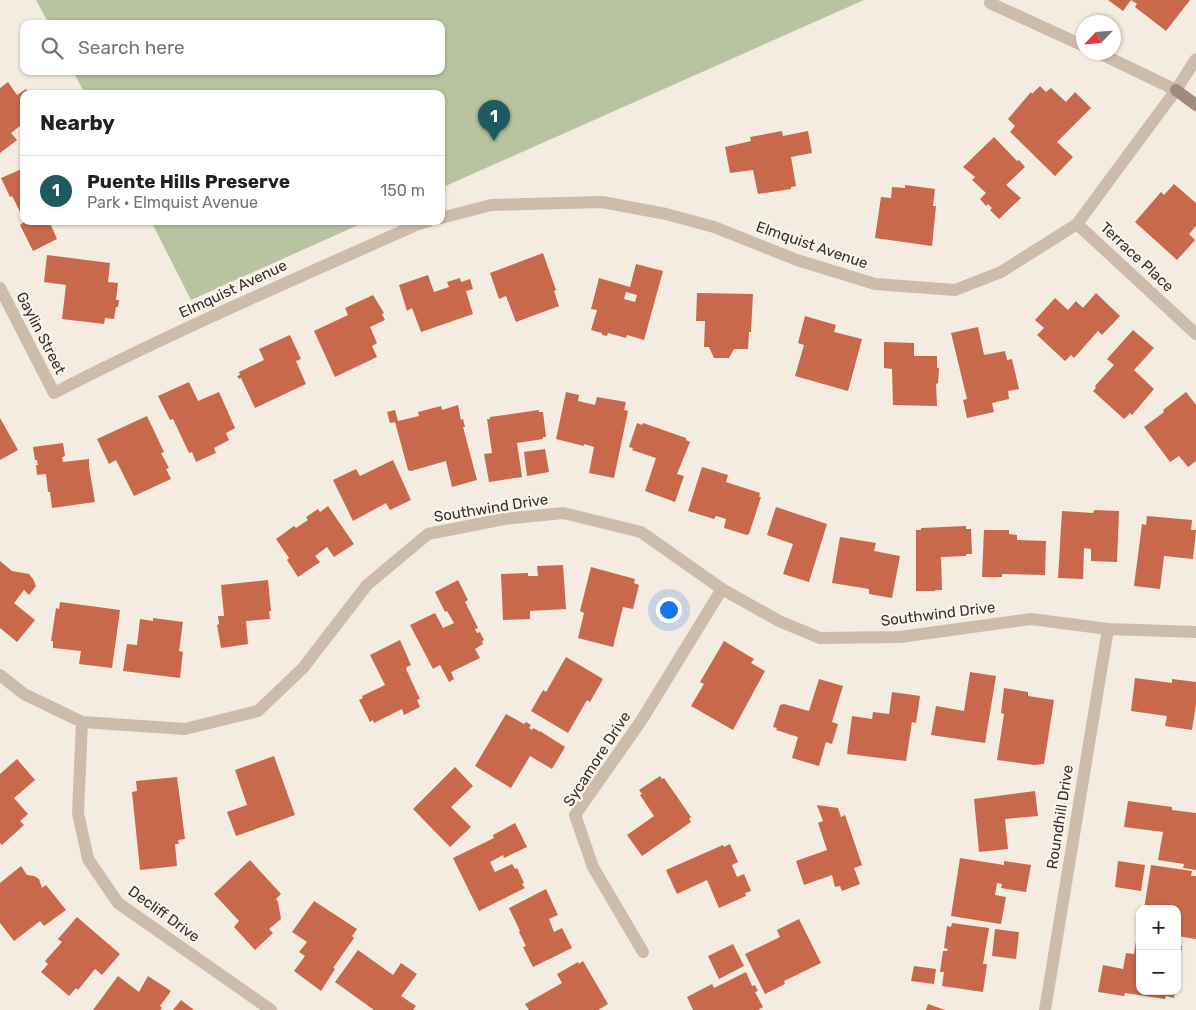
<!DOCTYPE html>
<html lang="en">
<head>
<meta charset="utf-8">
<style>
  body { margin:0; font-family:Rubik,sans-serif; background:#f6f6f6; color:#202124 }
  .controls { position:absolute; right:15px; bottom:15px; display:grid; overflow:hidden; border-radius:10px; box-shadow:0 1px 4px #0004 }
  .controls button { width:45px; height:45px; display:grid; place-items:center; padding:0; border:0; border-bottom:1px solid #e0e0e0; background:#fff; color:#202124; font:25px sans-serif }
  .compass { position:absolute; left:1076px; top:15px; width:45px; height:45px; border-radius:50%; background:#fff; box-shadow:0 1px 4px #0004; rotate:244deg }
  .you { position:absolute; left:668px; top:609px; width:18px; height:18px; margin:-12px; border:4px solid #fff; border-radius:50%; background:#1a73e8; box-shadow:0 0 0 8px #1a73e833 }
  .badge { display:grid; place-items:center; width:32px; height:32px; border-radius:50%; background:#1f5a5e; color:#fff; font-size:16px; font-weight:700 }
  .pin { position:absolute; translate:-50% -41px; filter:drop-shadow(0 1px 2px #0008) }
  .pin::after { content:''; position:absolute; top:26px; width:18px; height:15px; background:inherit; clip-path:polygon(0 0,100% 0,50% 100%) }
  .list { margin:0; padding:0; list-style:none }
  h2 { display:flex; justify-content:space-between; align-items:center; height:65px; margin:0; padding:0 20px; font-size:21px }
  h2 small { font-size:16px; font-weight:400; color:#757577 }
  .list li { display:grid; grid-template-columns:32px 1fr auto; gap:15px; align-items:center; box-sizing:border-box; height:70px; padding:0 20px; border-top:1px solid #e0e0e0 }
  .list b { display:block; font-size:19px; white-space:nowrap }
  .list p { margin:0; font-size:16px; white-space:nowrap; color:#757577 }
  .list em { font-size:16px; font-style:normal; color:#757577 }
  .icon { flex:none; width:28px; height:28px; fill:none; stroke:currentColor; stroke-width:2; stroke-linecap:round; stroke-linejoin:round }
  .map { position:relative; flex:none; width:1196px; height:1010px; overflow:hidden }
  .search { position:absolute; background:#fff; box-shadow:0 1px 4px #0004; left:20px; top:20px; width:425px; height:55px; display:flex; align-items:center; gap:12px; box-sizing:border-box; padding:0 18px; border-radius:10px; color:#757577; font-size:19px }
  .panel { position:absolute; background:#fff; box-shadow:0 1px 4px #0004; left:20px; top:90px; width:425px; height:135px; border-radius:10px }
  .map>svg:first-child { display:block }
  .green { fill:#b8c4a0 }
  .building { fill:#c8694b; fill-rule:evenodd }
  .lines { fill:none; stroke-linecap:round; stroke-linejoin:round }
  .street { stroke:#cdbbac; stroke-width:12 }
  .secondary { stroke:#a18a7d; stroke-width:12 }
  .labels { text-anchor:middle; stroke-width:4.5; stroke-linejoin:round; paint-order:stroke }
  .street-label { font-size:15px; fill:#3b302b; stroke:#fbf5ee }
</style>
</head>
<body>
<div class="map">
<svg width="1196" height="1010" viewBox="0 0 1196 1010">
  <rect width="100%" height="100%" fill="#f4ebe1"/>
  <path class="green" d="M36 0H864L441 188V94H85L73 71H441V24H49Z
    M151 221H367L191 300Z"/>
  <path class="building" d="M1108 0H1190L1166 31 1135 7 1137 4 1131 0 1123 11Z
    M8 82 17 95 26 89 30 94H24V123L11 133 17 140 0 153V88Z
    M1040 86 1046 92 1051 88 1066 102 1075 92 1091 108 1057 142 1073 157 1055 176 1010 132 1015 126 1008 119 1031 92 1032 94Z
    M782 131 783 136 808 131 812 153 791 157 796 186 791 187V189L758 194 753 170 730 173 725 147 751 141 750 137Z
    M994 137 1017 161 1019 160 1025 167 1006 185 1021 198 999 219 990 210 992 208 988 204 986 206 980 199 986 193 972 180 975 177 963 167Z
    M24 168V219L12 196 10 197 1 178Z
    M1174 184 1196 203V226L1189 234 1195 240 1177 260 1135 222 1161 192 1164 195Z
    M905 185 935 189 933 206H936L932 246 875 238 881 197 891 198 892 187 905 188Z
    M25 221H49L57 239 33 251 20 225Z
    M543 253 556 290 554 291 559 306 516 322 506 296 499 299 490 273Z
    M47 255 110 263 108 282 118 283 116 300H119L118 307H116L114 319 105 318 104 324 62 319 66 285 44 282Z
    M636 264 663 271 644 340 627 335 626 338 608 333 607 336 602 335V333L591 330 597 310 591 309 599 278 630 287ZM626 292 637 295 635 302 624 299Z
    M428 275 434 292 449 287 447 282 460 278 461 282 470 279 473 289 466 291 473 314 421 332 412 308 407 311 399 285Z
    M697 293 753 294 751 332H749L748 349H734L729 358H714L709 347H704L705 321H696Z
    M1096 293 1120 316 1102 335 1098 331 1074 358 1071 355 1065 361 1037 335 1044 328 1035 320 1055 298 1068 310 1076 301 1083 308Z
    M373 295 384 313 382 314 385 320 370 327 377 343 372 346 377 357 335 377 314 331 348 315 345 308Z
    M805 316 836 325 834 332 862 339 848 391 795 376 804 345 798 343Z
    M978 327 984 355 1005 351 1007 360 1012 359 1019 389 1008 391 1009 399 992 403 994 412 967 418 963 400 967 399 951 333Z
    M1133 330 1154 348 1134 370 1154 389 1132 415 1130 413 1124 419 1093 391 1096 388 1095 386 1114 365 1107 359Z
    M290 335 301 359 296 361 306 384 255 408 241 378 239 379 237 376 240 375 239 372 264 360 259 349Z
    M884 342 914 343V356H937V368H939L938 383 936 384 937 406 893 405 892 369 884 368Z
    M189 382 198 401 219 392 235 428 226 433 229 440 214 448 216 453 196 462 192 452 189 453 173 419 170 420 158 396Z
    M566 392 579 395 578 401 595 405 597 397 626 402 624 410 628 411 614 478 589 473 594 447 584 444V446L556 439Z
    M1186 392 1196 405V461L1188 467 1179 456 1170 462 1144 427 1164 412 1163 410Z
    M458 405 461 420 463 419 465 427H463L477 480 452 487 446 461 411 471 408 470 395 422 390 423 387 412 395 410 398 421 419 416 418 412 441 406 442 410Z
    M539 410V412H543L546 437H543V439L517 443 522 477 489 482 484 454 492 453 487 419H490V417Z
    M147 416 164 452 161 453 169 468 166 469 171 479 134 496 116 460 109 464 97 439Z
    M0 418 18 450 0 460Z
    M637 423 642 425 643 423 686 438V440L690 442 677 474 684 476 675 502 645 491 656 458 632 450 633 448 629 447Z
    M63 443 65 456 62 457 63 462 89 459V467L95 502 52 508 50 492H48L46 474 37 475 36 465H38L37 460H35L33 447Z
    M545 449 549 472 527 476 524 452Z
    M393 460 411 500 390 510 386 503 353 521 333 480 356 469 360 476Z
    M702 467 728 475 726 482 760 493 759 497H761L749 534 747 535 724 528 726 519 716 516 714 519 688 511Z
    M328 506 354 544 334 557 327 547 315 556 320 562 298 577 287 560 289 558 276 539 294 526 296 528 308 520 306 517 318 509 320 512Z
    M776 507 827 524 809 582 783 574 793 544 767 535Z
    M1094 510 1119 511 1117 562 1091 561V549L1084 548 1083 579 1058 578 1062 511 1093 513Z
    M1147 516 1192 520 1191 530H1196L1193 559 1164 556 1160 589 1134 586 1142 524 1146 525Z
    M966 526V529H971L972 554H966V556L941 557 942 590H935V591H916V530H921V528Z
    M984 530H1009V534L1017 535V540L1046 541 1045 575 1002 574V577H982Z
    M840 537 876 543 874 551 900 556 892 598 869 594V589L832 583Z
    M0 561 12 571 29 574 33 579 36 586 29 595 24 590 14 603 35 620 17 642 0 628Z
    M563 565 566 609 530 611V619L503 620 501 574 528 573V576H538L537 566Z
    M591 567 635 579 634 583 639 585 633 609 623 607 613 647 578 638 584 613 580 611Z
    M268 580 271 611H269L270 619 246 621 248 644 221 648 217 625 219 624 218 616H224L221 585Z
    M458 580 468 600 465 602 478 628 475 629 477 633 480 632 484 640 482 641 483 644 475 649 480 658 451 672 454 679 449 682 440 665 433 669 410 625 435 613 443 628 454 623 447 611 445 612 435 592Z
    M60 602 120 610 112 668 79 664 81 651 53 648V641H51L56 608 59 609Z
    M153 618 183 622 179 651 183 652 180 678 123 671 127 644 137 645 140 619 153 621Z
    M400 640 411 665 407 667 406 669 420 699 417 700 420 707 404 715 402 709 374 723 373 720 370 722 359 700 363 698 362 696 385 685 370 655Z
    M724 641 754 659 751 663 765 671 733 730 691 706 704 684 700 682Z
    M566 657 603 679 590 702 587 700 568 733 531 711 543 690 546 692Z
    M970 672 996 676 985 743 931 735 936 706 964 711Z
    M1135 678 1172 683V679L1196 682V704L1192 730 1165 726 1167 716 1131 711Z
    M819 679 843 686 832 722 838 724 832 744 826 742 819 766 792 758 798 737 776 730 777 728 773 727 780 705 784 704 809 711Z
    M1004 688 1028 692V696L1054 700 1044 764 1034 765 997 760 1004 714 1001 713Z
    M892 692 920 696 916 723 912 722 906 761 847 754 852 716 872 719 873 712 889 714Z
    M506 714 524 724 526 722 531 725 529 728 532 730 533 728 539 731V733L540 731 565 747 552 769 530 756 511 788 475 766Z
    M274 756 295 815 236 836 227 812 247 805 235 770Z
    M17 759 35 780 14 798 28 814 20 821 24 825 2 845 0 843V774Z
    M455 767 473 786 451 807 471 827 450 847 413 809Z
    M660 776 662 779 664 778 691 817 689 819 691 822 642 856 627 835 654 816 640 795 642 794 639 790Z
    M177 777 185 839 178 840 179 844H175L177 866 140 870 132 792 137 791 136 781Z
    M1035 791 1038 816 1005 819 1008 849 979 852 974 799Z
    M1128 801 1172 807V810L1196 813V870L1183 868 1184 864 1158 860 1163 832 1124 827Z
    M817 805 838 808 841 817 845 815 862 865 854 868 860 884 842 891 840 886 835 887 832 875 804 885 796 861 827 850 818 823 823 821Z
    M515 823 527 847 504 858 503 855 490 862 495 872 512 864 515 869 517 868 524 883 522 884 525 888 479 911 453 858 494 838 493 835Z
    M730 844 738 862 732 865 737 877 744 874 751 891 745 893 746 896 719 908 707 880 677 894 666 870 723 845 724 847Z
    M960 858 1004 865V861L1031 865 1026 892 1001 888 1002 884 997 883 995 895 1006 897 1001 924 951 916Z
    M250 860 281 894 276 899 278 902 281 919 269 929 273 933 255 950 234 927 239 921 214 894Z
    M1118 861 1145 865 1141 891 1115 887Z
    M1151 865 1192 871 1191 876H1196V939L1177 936V909H1144Z
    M21 866 27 875 34 876 39 879 42 888 46 885 66 910 44 926 40 921 14 941 0 923V883Z
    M546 889 558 915 549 919 554 932 562 928 572 948 533 967 523 947 526 946 519 932 520 931 509 908Z
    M314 901 357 929 352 936 354 938 333 968 335 969 321 991 294 971 305 956 299 952 307 942 292 932Z
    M77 917 120 954 102 975 95 969 78 990 76 988 69 996 41 972 48 964 45 961 62 942 58 939Z
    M799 919 821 963 784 981 785 984 765 994 745 954 780 937 777 930Z
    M952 923 989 928 983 964H987L983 992 942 986 944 972H940L943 951H947L948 949 944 948 947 926 951 927Z
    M995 929 1019 932 1016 959 992 956Z
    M1137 935H1140V991H1175L1174 998 1166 996 1165 999 1125 993 1124 996 1098 992 1103 965 1123 969 1126 953 1134 954Z
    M733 944 744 966 719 979 708 956Z
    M1177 945 1182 946 1178 971H1177Z
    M358 950 393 975 401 963 417 974 401 996 416 1006 413 1010H374L335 982Z
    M583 961 608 1004 598 1010H529L525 1004 562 983 557 974 578 962 579 964Z
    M914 966 936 969 934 984 911 981Z
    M746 972 752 986 755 985 758 991 755 992 763 1007 758 1010H693L687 997 712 984 714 988Z
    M118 976 139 992 148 976 171 991 160 1006 162 1008 160 1010H93Z
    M181 1000 194 1010H173Z
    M928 1004 945 1010H926Z"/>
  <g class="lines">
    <path class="street" d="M990 3 1084 46
      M1097 52 1176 90
      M441 218 491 205 602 202 666 214 714 227 797 260 875 284 955 290 1001 272 1077 224 1176 90 1196 59
      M1077 224 1196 334
      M0 288 54 393C172 332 295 279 416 225L429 221
      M0 675 24 694 82 722 185 729 258 711 303 668 367 585 428 534 504 519 563 513 641 532 722 589 779 621 820 638 900 637 1031 619 1108 629 1196 632
      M82 722 78 813 88 859 118 903 271 1010
      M643 952 593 867 575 815 641 721 722 589
      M1045 1010 1108 629"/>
    <path class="secondary" d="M1176 90 1196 105"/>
  </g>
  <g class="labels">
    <g class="street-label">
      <text transform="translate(812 245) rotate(19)" y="5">Elmquist Avenue</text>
      <text transform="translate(1137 257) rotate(43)" y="5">Terrace Place</text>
      <text transform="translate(233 289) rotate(-25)" y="5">Elmquist Avenue</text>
      <text transform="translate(41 333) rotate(63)" y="5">Gaylin Street</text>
      <text transform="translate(491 508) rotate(-9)" y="5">Southwind Drive</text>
      <text transform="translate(938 614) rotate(-7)" y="5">Southwind Drive</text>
      <text transform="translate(597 759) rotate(-57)" y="5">Sycamore Drive</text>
      <text transform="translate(1060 817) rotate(-81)" y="5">Roundhill Drive</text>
      <text transform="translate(164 914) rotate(36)" y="5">Decliff Drive</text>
    </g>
  </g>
</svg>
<div class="controls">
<button>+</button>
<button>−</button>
</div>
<svg class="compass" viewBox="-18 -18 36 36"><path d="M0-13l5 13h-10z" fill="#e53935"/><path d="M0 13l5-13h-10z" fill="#757577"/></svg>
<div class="you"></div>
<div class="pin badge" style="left:494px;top:141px">1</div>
<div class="search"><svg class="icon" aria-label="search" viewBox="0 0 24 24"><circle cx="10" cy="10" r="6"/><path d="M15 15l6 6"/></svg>Search here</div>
<section class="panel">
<h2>Nearby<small></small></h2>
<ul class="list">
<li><span class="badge">1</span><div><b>Puente Hills Preserve</b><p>Park · Elmquist Avenue</p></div><em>150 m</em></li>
</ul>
</section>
</div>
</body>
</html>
